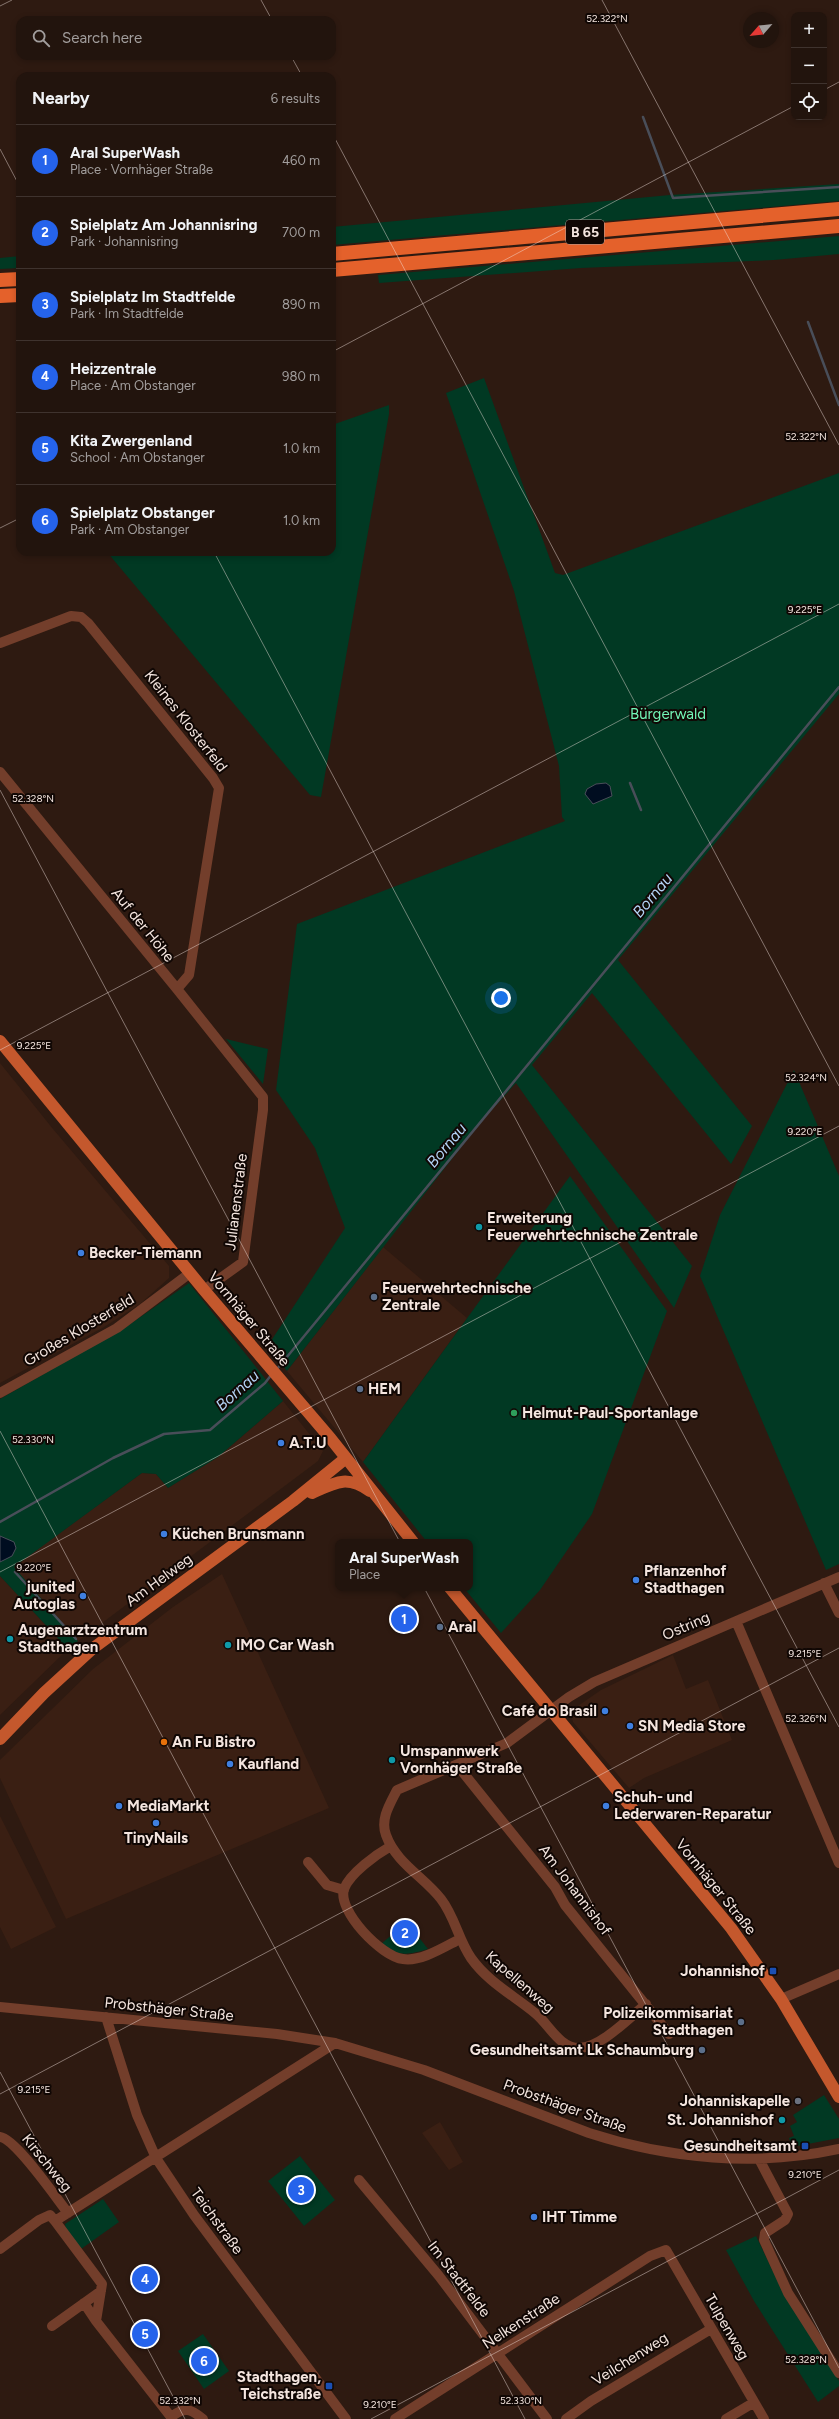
<!DOCTYPE html>
<html lang="en">
<head>
<meta charset="utf-8">
<style>
  body { margin:0; font-family:Figtree,sans-serif; background:#2a1d16; color:#f1f3f6 }
  .controls { position:absolute; right:12px; top:12px; display:grid; overflow:hidden; border-radius:8px; box-shadow:0 2px 6px #0003 }
  .controls button { width:36px; height:36px; display:grid; place-items:center; padding:0; border:0; border-bottom:1px solid #3f332e; background:#22140d; color:#f1f3f6; font:20px sans-serif }
  .compass { position:absolute; left:743px; top:12px; width:36px; height:36px; border-radius:50%; background:#22140d; box-shadow:0 2px 6px #0003; rotate:242deg }
  .you { position:absolute; left:501px; top:998px; width:14px; height:14px; margin:-10px; border:3px solid #fff; border-radius:50%; background:#1a73e8; box-shadow:0 0 0 6px #1a73e833 }
  .badge { display:grid; place-items:center; width:26px; height:26px; border-radius:50%; background:#2563eb; color:#fff; font-size:13px; font-weight:700 }
  .pin { position:absolute; translate:-50% -50%; border:2px solid #fff; box-shadow:0 1px 4px #0006 }
  .popup { position:absolute; left:335px; top:1539px; width:138px; height:52px; box-sizing:border-box; display:grid; place-content:center; border-radius:8px; background:#22140d; filter:drop-shadow(0 1px 3px #0005); font-size:13px; white-space:nowrap; color:#a29e9d }
  .popup b { font-size:15px; color:#f1f3f6 }
  .popup::after { content:''; position:absolute; left:50%; top:100%; margin-left:-8px; border:8px solid transparent; border-top-color:#22140d }
  .list { margin:0; padding:0; list-style:none }
  h2 { display:flex; justify-content:space-between; align-items:center; height:52px; margin:0; padding:0 16px; font-size:17px }
  h2 small { font-size:13px; font-weight:400; color:#a29e9d }
  .list li { display:grid; grid-template-columns:26px 1fr auto; gap:12px; align-items:center; box-sizing:border-box; height:72px; padding:0 16px; border-top:1px solid #3f332e }
  .list b { display:block; font-size:15px; white-space:nowrap }
  .list p { margin:0; font-size:13px; white-space:nowrap; color:#a29e9d }
  .list em { font-size:13px; font-style:normal; color:#a29e9d }
  .icon { flex:none; width:22px; height:22px; fill:none; stroke:currentColor; stroke-width:2; stroke-linecap:round; stroke-linejoin:round }
  .map { position:relative; flex:none; width:839px; height:2419px; overflow:hidden }
  .search { position:absolute; background:#22140d; box-shadow:0 2px 6px #0003; left:16px; top:16px; width:320px; height:44px; display:flex; align-items:center; gap:10px; box-sizing:border-box; padding:0 14px; border-radius:12px; color:#a29e9d; font-size:15px }
  .panel { position:absolute; background:#22140d; box-shadow:0 2px 6px #0003; left:16px; top:72px; width:320px; height:484px; border-radius:12px }
  .map>svg:first-child { display:block }
  .built { fill:#3a1f13 }
  .green { fill:#013923 }
  .water { fill:#000d20; stroke:#494e59 }
  .lines { fill:none; stroke-linecap:round; stroke-linejoin:round }
  .stream { stroke:#494e59; stroke-width:2.5 }
  .minor { stroke:#733e2b; stroke-width:10 }
  .major { stroke:#c4582d; stroke-width:12 }
  .highway { stroke:#e4612b; stroke-width:14 }
  .ticks { fill:none; stroke:#f4e5df; stroke-width:1; stroke-opacity:0.45 }
  .culture-dot { fill:#0f9aa8; stroke:#100704; stroke-width:1.5 }
  .shop-dot { fill:#3f7fe0; stroke:#100704; stroke-width:1.5 }
  .service-dot { fill:#5c6f8a; stroke:#100704; stroke-width:1.5 }
  .leisure-dot { fill:#2e9e5b; stroke:#100704; stroke-width:1.5 }
  .food-dot { fill:#e8710a; stroke:#100704; stroke-width:1.5 }
  .transit-dot { fill:#1a4fb4; stroke:#100704; stroke-width:1.5 }
  .worship-dot { fill:#6b7280; stroke:#100704; stroke-width:1.5 }
  .labels { text-anchor:middle; stroke-width:4; stroke-linejoin:round; paint-order:stroke }
  .shield { fill:#100704; stroke:#b0a29d; stroke-width:1 }
  .shield-label { font-size:14px; font-weight:bold; fill:#f4e5df }
  .park-label { font-size:15px; fill:#72f4b6; stroke:#100704 }
  .street-label { font-size:15px; fill:#f4e5df; stroke:#100704 }
  .poi-label { font-size:15px; font-weight:bold; fill:#f4e5df; stroke:#100704; text-anchor:start }
  .water-label { font-size:16px; font-style:italic; fill:#b3d3f5; stroke:#100704 }
  .ticks-label { font-size:10px; text-anchor:middle; fill:#f4e5df; stroke:#100704; stroke-width:4; stroke-linejoin:round; paint-order:stroke }
</style>
</head>
<body>
<div class="map">
<svg width="839" height="2419" viewBox="0 0 839 2419">
  <rect width="100%" height="100%" fill="#2e1a11"/>
  <path class="built" d="M0 1063 53 1129 169 1266V1278L140 1304 104 1327 0 1383Z
    M383 1247 467 1318 363 1462 287 1371Z
    M283 1401 323 1451 318 1461 78 1641 13 1567 142 1473 156 1474 168 1488 218 1457Z
    M222 1574 329 1808 66 1919 0 1778V1760L93 1669 173 1607Z
    M0 1576 68 1649 0 1715Z
    M673 1655 686 1689 708 1680 732 1740 644 1778 629 1788 573 1722 571 1714 575 1708 601 1690Z
    M0 1816 56 1927 11 1949 0 1927Z
    M440 2122 463 2162 449 2170 422 2133Z"/>
  <path class="green" d="M839 184V201L332 245V227L670 195Z
    M839 236V254L774 260 581 268 379 283 378 275Z
    M20 256V268L0 269V258Z
    M484 378 555 573 563 575 839 473V694L618 960 752 1126 731 1164 592 993 532 1065 692 1266 674 1308 516 1083 479 1124 287 1371 267 1347 345 1228 315 1148 276 1090 297 924 565 821 562 817 559 766 514 591 446 393Z
    M389 405V414L321 797 310 795 107 552H332V425Z
    M226 1039 268 1049 263 1084Z
    M794 1070 839 1176V1564L826 1570 700 1276 720 1215Z
    M570 1176 667 1311 592 1514 540 1590 501 1633 464 1588H470V1542H427L363 1462Z
    M189 1283 283 1401 218 1457 168 1488 156 1474 142 1473 14 1567 78 1641 68 1649 0 1576V1399L126 1327Z
    M407 1922 428 1949C407 1955 400 1957 381 1944Z
    M824 2095 839 2119V2138L792 2147 789 2138 794 2136 790 2126 797 2122 793 2115Z
    M300 2156 335 2200 304 2226 268 2181Z
    M103 2199 119 2222 81 2249 66 2229 65 2224Z
    M756 2236 783 2292 839 2381V2386L818 2402 754 2301 726 2250Z
    M203 2334 229 2371 204 2389 178 2351Z"/>
  <path class="water" d="M606 783 610 786 612 796 593 804 585 794 587 789 596 784Z
    M0 1536 14 1542 16 1548 12 1556 0 1562Z"/>
  <g class="lines">
    <path class="stream" d="M643 117 673 198 839 187
      M808 322 839 405
      M630 783 641 810
      M277 1369 839 687
      M0 1522 113 1458 164 1434 210 1430 265 1383 272 1374
      M15 1572 76 1639"/>
    <path class="minor" d="M0 643 71 616 81 617 88 623 213 778 219 788 189 975 177 989
      M0 772 177 989 263 1097V1110L243 1262 204 1290
      M0 1393 117 1328 190 1273
      M824 1583 839 1613
      M736 1621 839 1863
      M457 1765 555 1887 565 1905 669 2034
      M391 1846C377 1854 350 1873 344 1889 337 1911 382 1957 403 1959 421 1962 444 1947 460 1939
      M308 1862 327 1885 344 1890
      M781 1999 839 1974
      M646 2004C629 2018 600 2048 579 2048 559 2048 549 2024 535 2013 513 1995 488 1982 471 1958 458 1939 455 1917 441 1899 424 1877 396 1863 386 1835 380 1819 390 1804 397 1790L507 1743 569 1697 594 1682 839 1577
      M0 2007 277 2034 335 2043 424 2070 589 2133C669 2159 756 2167 839 2149
      M106 2017 137 2115 156 2158 194 2215 346 2419
      M0 2137C16 2139 56 2198 68 2213
      M759 2159 788 2214 785 2220 765 2233 764 2240 788 2293 839 2373
      M359 2180 439 2276 547 2419
      M0 2249 39 2220 50 2215 55 2221
      M84 2303 96 2321
      M52 2326 101 2291
      M203 2419C190 2408 184 2407 171 2417L96 2321 102 2284 55 2221 335 2043
      M395 2419 650 2256 666 2250 764 2419
      M566 2419 591 2401 711 2329
      M726 2419 753 2403"/>
    <path class="major" d="M0 1041 204 1290 331 1439 413 1542
      M312 1493C336 1482 347 1475 370 1491
      M450 1588 731 1928 781 1999 839 2097
      M0 1739 44 1693 92 1649 293 1501 346 1458"/>
    <path class="highway" d="M332 254 839 209
      M332 270 839 226
      M0 280 20 279
      M0 296 20 295"/>
  </g>
  <path class="ticks" d="M261 0 272 20M602 0 839 445M0 6 12 0M291 56 302 76M824 90 839 82M332 133 839 1086M0 149 20 187M332 352 794 106M0 528 20 518M214 552 839 1727M0 790 839 2368M0 1050 839 604M0 1431 525 2419M0 1572 839 1126M0 2072 185 2419M0 2094 839 1648M371 2419 839 2170"/>
  <g class="culture-dot">
    <circle cx="479" cy="1227" r="4"/>
    <circle cx="10" cy="1639" r="4"/>
    <circle cx="228" cy="1645" r="4"/>
    <circle cx="392" cy="1760" r="4"/>
    <circle cx="782" cy="2120" r="4"/>
  </g>
  <g class="shop-dot">
    <circle cx="81" cy="1253" r="4"/>
    <circle cx="281" cy="1443" r="4"/>
    <circle cx="164" cy="1534" r="4"/>
    <circle cx="636" cy="1580" r="4"/>
    <circle cx="83" cy="1596" r="4"/>
    <circle cx="605" cy="1711" r="4"/>
    <circle cx="630" cy="1726" r="4"/>
    <circle cx="230" cy="1764" r="4"/>
    <circle cx="119" cy="1806" r="4"/>
    <circle cx="606" cy="1806" r="4"/>
    <circle cx="156" cy="1823" r="4"/>
    <circle cx="534" cy="2217" r="4"/>
  </g>
  <g class="service-dot">
    <circle cx="374" cy="1297" r="4"/>
    <circle cx="360" cy="1389" r="4"/>
    <circle cx="440" cy="1627" r="4"/>
    <circle cx="741" cy="2022" r="4"/>
    <circle cx="702" cy="2050" r="4"/>
  </g>
  <circle class="leisure-dot" cx="514" cy="1413" r="4"/>
  <circle class="food-dot" cx="164" cy="1742" r="4"/>
  <g class="transit-dot">
    <rect x="769" y="1967" width="8" height="8" rx="2"/>
    <rect x="801" y="2142" width="8" height="8" rx="2"/>
    <rect x="325" y="2382" width="8" height="8" rx="2"/>
  </g>
  <circle class="worship-dot" cx="798" cy="2101" r="4"/>
  <g class="labels">
    <rect class="shield" x="566" y="220" width="38" height="24" rx="3"/>
    <g class="shield-label">
      <text x="585" y="237">B 65</text>
    </g>
    <g class="park-label">
      <text x="668" y="719">Bürgerwald</text>
    </g>
    <g class="street-label">
      <text transform="translate(186 721) rotate(52)" y="5">Kleines Klosterfeld</text>
      <text transform="translate(143 925) rotate(51)" y="5">Auf der Höhe</text>
      <text transform="translate(236 1202) rotate(-83)" y="5">Julianenstraße</text>
      <text transform="translate(249 1319) rotate(50)" y="5">Vornhäger Straße</text>
      <text transform="translate(79 1330) rotate(-31)" y="5">Großes Klosterfeld</text>
      <text transform="translate(159 1580) rotate(-36)" y="5">Am Helweg</text>
      <text transform="translate(686 1626) rotate(-23)" y="5">Ostring</text>
      <text transform="translate(716 1887) rotate(51)" y="5">Vornhäger Straße</text>
      <text transform="translate(575 1890) rotate(53)" y="5">Am Johannishof</text>
      <text transform="translate(520 1982) rotate(41)" y="5">Kapellenweg</text>
      <text transform="translate(169 2009) rotate(6)" y="5">Probsthäger Straße</text>
      <text transform="translate(565 2106) rotate(20)" y="5">Probsthäger Straße</text>
      <text transform="translate(47 2163) rotate(51)" y="5">Kirschweg</text>
      <text transform="translate(217 2221) rotate(54)" y="5">Teichstraße</text>
      <text transform="translate(459 2279) rotate(52)" y="5">Im Stadtfelde</text>
      <text transform="translate(521 2321) rotate(-33)" y="5">Nelkenstraße</text>
      <text transform="translate(727 2327) rotate(60)" y="5">Tulpenweg</text>
      <text transform="translate(630 2359) rotate(-32)" y="5">Veilchenweg</text>
    </g>
    <g class="poi-label">
      <text x="487" y="1223">Erweiterung<tspan x="487" dy="17">Feuerwehrtechnische Zentrale</tspan></text>
      <text x="89" y="1258">Becker-Tiemann</text>
      <text x="382" y="1293">Feuerwehrtechnische<tspan x="382" dy="17">Zentrale</tspan></text>
      <text x="368" y="1394">HEM</text>
      <text x="522" y="1418">Helmut-Paul-Sportanlage</text>
      <text x="289" y="1448">A.T.U</text>
      <text x="172" y="1539">Küchen Brunsmann</text>
      <text x="644" y="1576">Pflanzenhof<tspan x="644" dy="17">Stadthagen</tspan></text>
      <text x="75" y="1592" text-anchor="end">junited<tspan x="75" dy="17">Autoglas</tspan></text>
      <text x="448" y="1632">Aral</text>
      <text x="18" y="1635">Augenarztzentrum<tspan x="18" dy="17">Stadthagen</tspan></text>
      <text x="236" y="1650">IMO Car Wash</text>
      <text x="597" y="1716" text-anchor="end">Café do Brasil</text>
      <text x="638" y="1731">SN Media Store</text>
      <text x="172" y="1747">An Fu Bistro</text>
      <text x="400" y="1756">Umspannwerk<tspan x="400" dy="17">Vornhäger Straße</tspan></text>
      <text x="238" y="1769">Kaufland</text>
      <text x="614" y="1802">Schuh- und<tspan x="614" dy="17">Lederwaren-Reparatur</tspan></text>
      <text x="127" y="1811">MediaMarkt</text>
      <text x="156" y="1843" text-anchor="middle">TinyNails</text>
      <text x="765" y="1976" text-anchor="end">Johannishof</text>
      <text x="733" y="2018" text-anchor="end">Polizeikommisariat<tspan x="733" dy="17">Stadthagen</tspan></text>
      <text x="694" y="2055" text-anchor="end">Gesundheitsamt Lk Schaumburg</text>
      <text x="790" y="2106" text-anchor="end">Johanniskapelle</text>
      <text x="774" y="2125" text-anchor="end">St. Johannishof</text>
      <text x="797" y="2151" text-anchor="end">Gesundheitsamt</text>
      <text x="542" y="2222">IHT Timme</text>
      <text x="321" y="2382" text-anchor="end">Stadthagen,<tspan x="321" dy="17">Teichstraße</tspan></text>
    </g>
    <g class="water-label">
      <text transform="translate(652 895) rotate(-50)" y="6">Bornau</text>
      <text transform="translate(446 1145) rotate(-50)" y="6">Bornau</text>
      <text transform="translate(237 1390) rotate(-42)" y="6">Bornau</text>
    </g>
  </g>
  <g class="ticks-label">
    <text x="607" y="22">52.322°N</text>
    <text x="806" y="440">52.322°N</text>
    <text x="805" y="613">9.225°E</text>
    <text x="33" y="802">52.328°N</text>
    <text x="34" y="1049">9.225°E</text>
    <text x="806" y="1081">52.324°N</text>
    <text x="805" y="1135">9.220°E</text>
    <text x="33" y="1443">52.330°N</text>
    <text x="34" y="1571">9.220°E</text>
    <text x="805" y="1657">9.215°E</text>
    <text x="806" y="1722">52.326°N</text>
    <text x="34" y="2093">9.215°E</text>
    <text x="805" y="2178">9.210°E</text>
    <text x="806" y="2363">52.328°N</text>
    <text x="180" y="2404">52.332°N</text>
    <text x="521" y="2404">52.330°N</text>
    <text x="380" y="2408">9.210°E</text>
  </g>
</svg>
<div class="controls">
<button>+</button>
<button>−</button>
<button><svg class="icon" aria-label="locate" viewBox="0 0 24 24"><circle cx="12" cy="12" r="6"/><path d="M12 2v4M12 18v4M2 12h4M18 12h4"/></svg></button>
</div>
<svg class="compass" viewBox="-18 -18 36 36"><path d="M0-13l5 13h-10z" fill="#e53935"/><path d="M0 13l5-13h-10z" fill="#a29e9d"/></svg>
<div class="you"></div>
<div class="pin badge" style="left:404px;top:1619px">1</div>
<div class="popup"><b>Aral SuperWash</b>Place</div>
<div class="pin badge" style="left:405px;top:1933px">2</div>
<div class="pin badge" style="left:301px;top:2190px">3</div>
<div class="pin badge" style="left:145px;top:2279px">4</div>
<div class="pin badge" style="left:145px;top:2334px">5</div>
<div class="pin badge" style="left:204px;top:2361px">6</div>
<div class="search"><svg class="icon" aria-label="search" viewBox="0 0 24 24"><circle cx="10" cy="10" r="6"/><path d="M15 15l6 6"/></svg>Search here</div>
<section class="panel">
<h2>Nearby<small>6 results</small></h2>
<ul class="list">
<li><span class="badge">1</span><div><b>Aral SuperWash</b><p>Place · Vornhäger Straße</p></div><em>460 m</em></li>
<li><span class="badge">2</span><div><b>Spielplatz Am Johannisring</b><p>Park · Johannisring</p></div><em>700 m</em></li>
<li><span class="badge">3</span><div><b>Spielplatz Im Stadtfelde</b><p>Park · Im Stadtfelde</p></div><em>890 m</em></li>
<li><span class="badge">4</span><div><b>Heizzentrale</b><p>Place · Am Obstanger</p></div><em>980 m</em></li>
<li><span class="badge">5</span><div><b>Kita Zwergenland</b><p>School · Am Obstanger</p></div><em>1.0 km</em></li>
<li><span class="badge">6</span><div><b>Spielplatz Obstanger</b><p>Park · Am Obstanger</p></div><em>1.0 km</em></li>
</ul>
</section>
</div>
</body>
</html>
